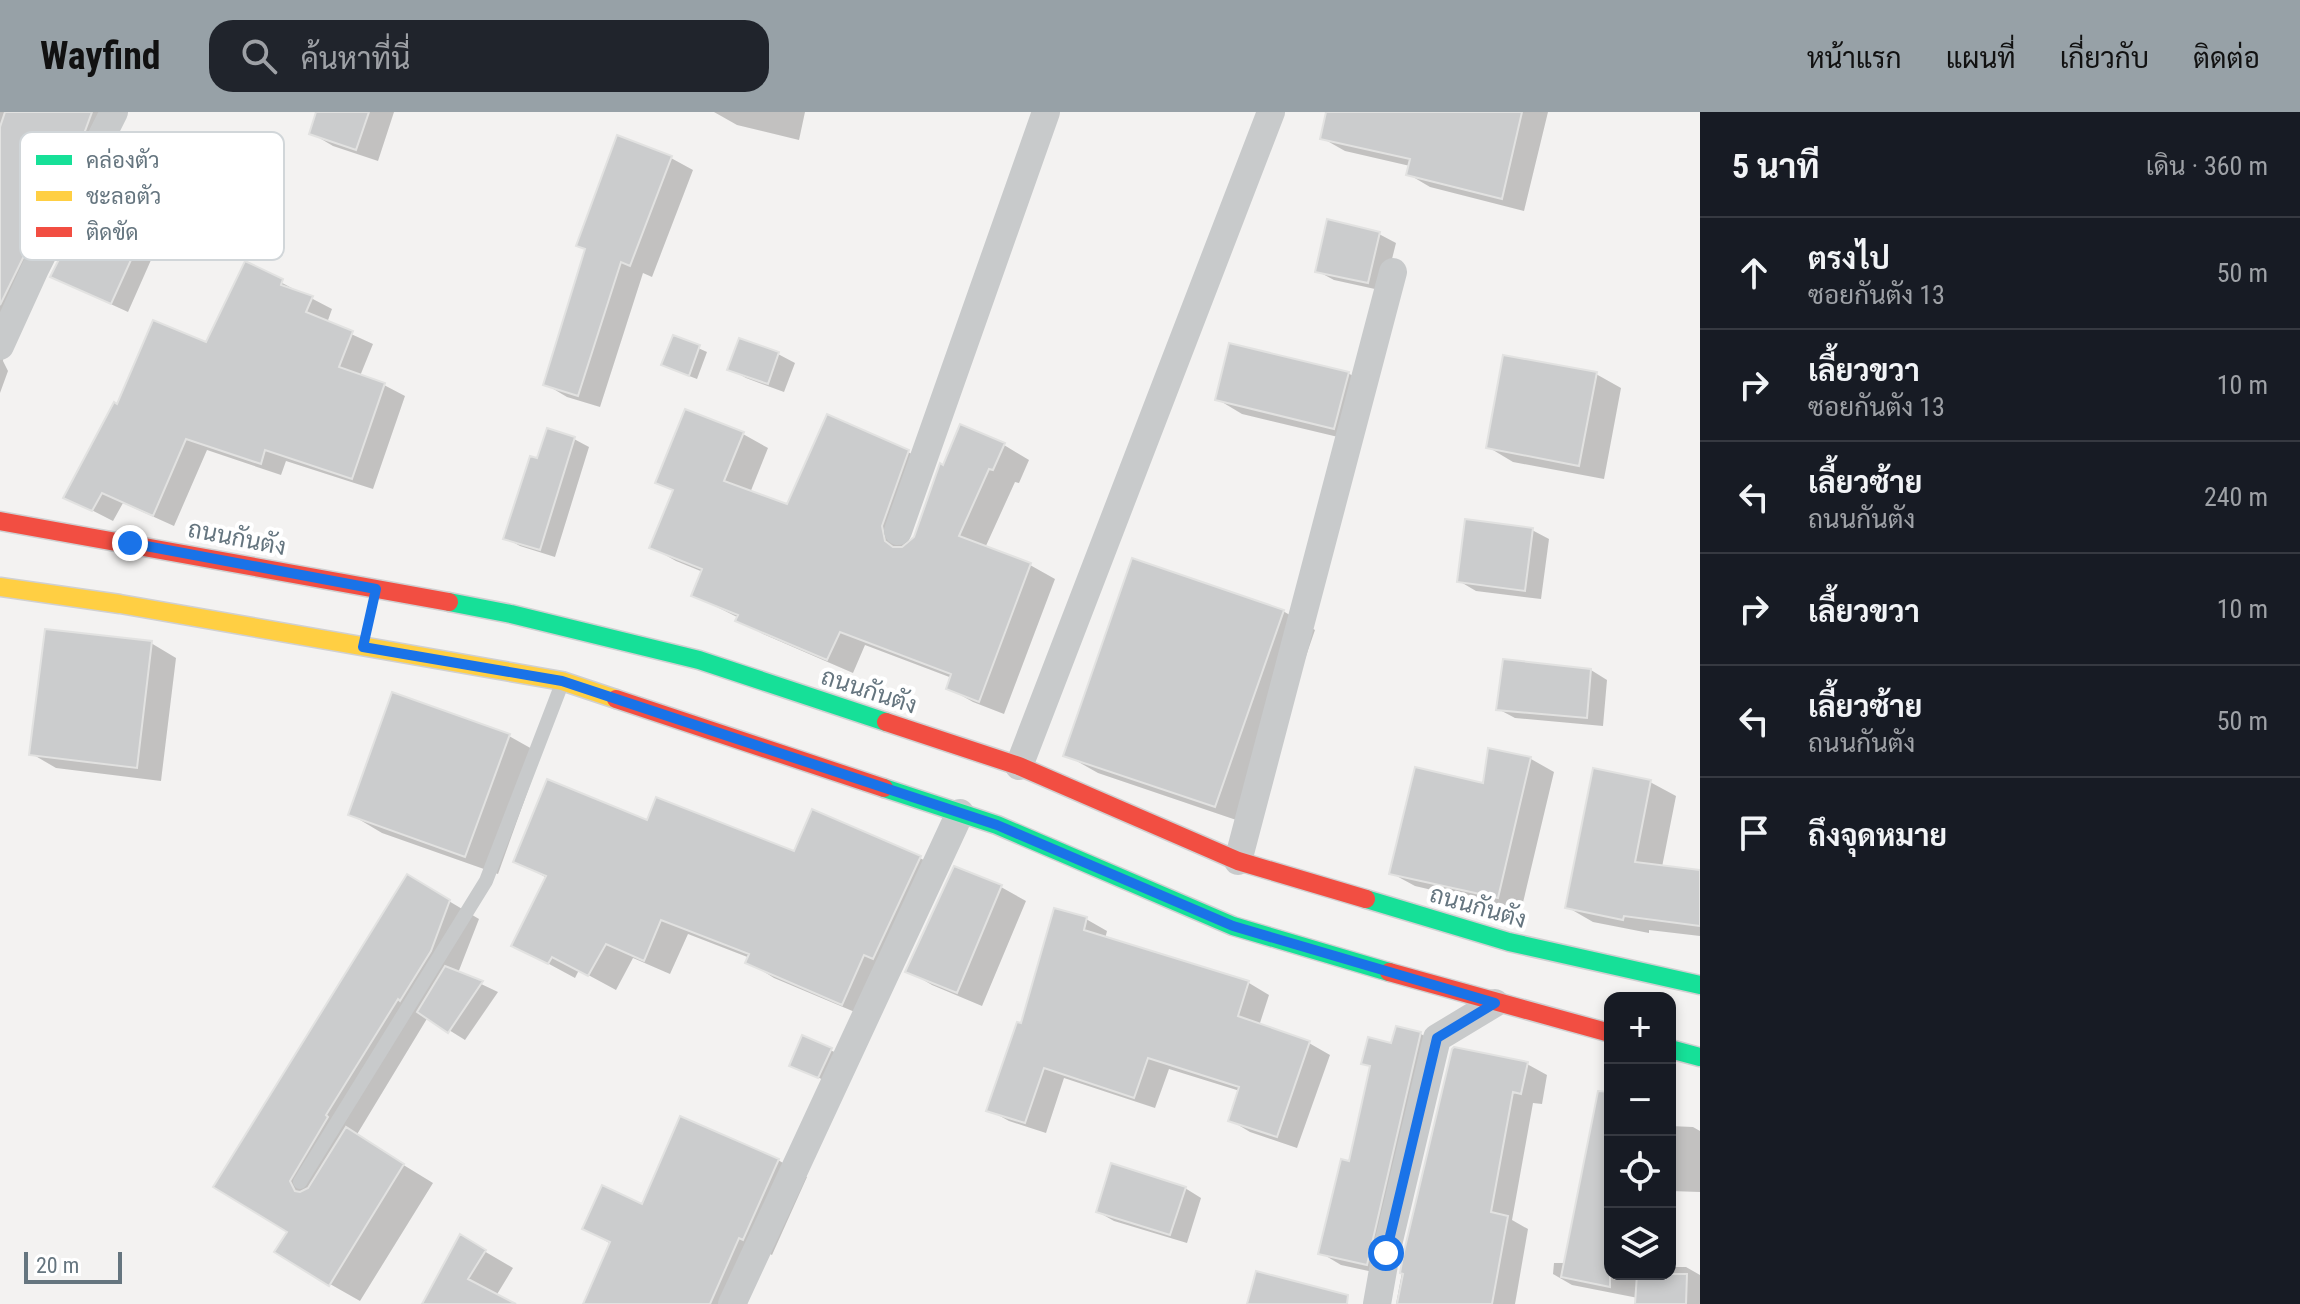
<!DOCTYPE html>
<html lang="th">
<head>
<meta charset="utf-8">
<style>
  body { margin:0; font-family:"Roboto Condensed",Sarabun,sans-serif; background:#20242c; color:#f1f3f6 }
  .controls { position:absolute; right:24px; bottom:24px; display:grid; overflow:hidden; border-radius:16px; box-shadow:0 4px 12px #0003 }
  .controls button { width:72px; height:72px; display:grid; place-items:center; padding:0; border:0; border-bottom:2px solid #363941; background:#171b24; color:#f1f3f6; font:40px sans-serif }
  .scale { position:absolute; left:24px; bottom:20px; width:98px; box-sizing:border-box; padding-left:8px; border:4px solid #65757f; border-top:0; font-size:22px; line-height:28px; white-space:nowrap; color:#65757f; -webkit-text-stroke:6px #fff; paint-order:stroke }
  .stop { position:absolute; width:24px; height:24px; margin:-18px; border:6px solid #1a73e8; border-radius:50%; background:#fff }
  .stop.end { background:#1a73e8; border-color:#fff; box-shadow:0 2px 8px #0008 }
  .list { margin:0; padding:0; list-style:none }
  h2 { display:flex; justify-content:space-between; align-items:center; height:104px; margin:0; padding:0 32px; font-size:34px }
  h2 small { font-size:26px; font-weight:400; color:#9ea1a6 }
  .list li { display:grid; grid-template-columns:52px 1fr auto; gap:24px; align-items:center; box-sizing:border-box; height:112px; padding:0 32px; border-top:2px solid #363941 }
  .list b { display:block; font-size:30px; white-space:nowrap }
  .list p { margin:0; font-size:26px; white-space:nowrap; color:#9ea1a6 }
  .list em { font-size:26px; font-style:normal; color:#9ea1a6 }
  .icon { flex:none; width:44px; height:44px; fill:none; stroke:currentColor; stroke-width:2; stroke-linecap:round; stroke-linejoin:round }
  .map { position:relative; flex:none; width:1700px; height:1192px; overflow:hidden }
  header { display:flex; align-items:center; gap:48px; box-sizing:border-box; height:112px; padding:0 40px; background:#97a1a7; color:#111 }
  header strong { font-size:38px }
  nav { display:flex; gap:44px; margin-inline-start:auto; font-size:28px }
  .search { width:560px; height:72px; background:#20242c; display:flex; align-items:center; gap:20px; box-sizing:border-box; padding:0 28px; border-radius:24px; color:#9ea1a6; font-size:30px }
  main { display:flex }
  aside { flex:1; background:#171b24 }
  .map>svg:first-child { display:block }
  .shadow { fill:#0003 }
  .building { fill:#cbcccd; stroke:#e2e2e1; stroke-width:2 }
  .lines { fill:none; stroke-linecap:round; stroke-linejoin:round }
  .fast-casing { stroke:#d0d0d1; stroke-width:21 }
  .slow-casing { stroke:#d0d0d1; stroke-width:21 }
  .jam-casing { stroke:#d0d0d1; stroke-width:21 }
  .lane { stroke:#c8cacb; stroke-width:14 }
  .street { stroke:#c8cacb; stroke-width:28 }
  .fast { stroke:#16e098; stroke-width:18 }
  .slow { stroke:#ffcf43; stroke-width:18 }
  .jam { stroke:#f24e42; stroke-width:18 }
  .route { stroke:#1a73e8; stroke-width:10 }
  .labels { text-anchor:middle; stroke-width:8; stroke-linejoin:round; paint-order:stroke }
  .street-label { font-size:24px; fill:#65757f; stroke:#fff }
  .key { fill:#fff; stroke:#d1d6d9; stroke-width:2 }
  .key-label { font-size:22px; fill:#65757f }
</style>
</head>
<body>
<header>
<strong>Wayfind</strong>
<div class="search"><svg class="icon" aria-label="search" viewBox="0 0 24 24"><circle cx="10" cy="10" r="6"/><path d="M15 15l6 6"/></svg>ค้นหาที่นี่</div>
<nav><a>หน้าแรก</a><a>แผนที่</a><a>เกี่ยวกับ</a><a>ติดต่อ</a></nav>
</header>
<main>
<div class="map">
<svg width="1700" height="1192" viewBox="0 0 1700 1192">
  <rect width="100%" height="100%" fill="#f3f2f1"/>
  <path class="shadow" d="M0 0H123L4 239 3 249 8 259 0 281Z
    M318 0H394L378 49 333 34 311 21Z
    M714 0H805L799 28 737 13Z
    M1328 0H1548L1524 99 1430 75 1408 62 1410 54 1345 39 1322 26Z
    M671 46 693 58 652 165 643 161 600 295 567 285 545 272Z
    M1379 122 1396 131 1384 179 1334 168 1317 159Z
    M139 129 155 139 128 200 69 173Z
    M246 152 332 197 327 211 373 232 360 264 384 273 405 284 373 377 286 349 281 363 207 338 174 414 123 391 113 409 66 385 118 295 207 233Z
    M674 225 707 240 697 267 671 257Z
    M778 242 795 251 784 280 746 266 730 257Z
    M1348 261 1373 276 1359 330 1242 302 1217 287Z
    M1596 262 1621 276 1604 367 1513 350 1488 335Z
    M743 322 768 336 750 381 788 395 908 340 933 354 907 434 1004 333 1029 348 1019 371 1015 370 985 436 1030 453 1055 467 1004 602 973 590 948 576 952 566 865 533 853 561 763 522 738 508 739 506 693 483 703 460 676 449 651 435 674 379 657 370Z
    M574 327 589 335 555 445 520 434 505 426 538 349Z
    M1532 418 1549 427 1541 487 1476 479 1459 469Z
    M1283 499 1315 518 1248 712 1098 661 1066 643Z
    M151 531 176 546 161 669 56 656 32 642Z
    M1591 558 1607 568 1603 614 1515 606 1498 597Z
    M509 624 541 642 498 762 382 721 350 702Z
    M1490 639 1531 647 1554 660 1521 799 1415 774 1391 761 1485 673Z
    M1650 670 1676 684 1662 755 1700 760V824L1649 818V821L1593 810 1567 795Z
    M813 700 920 746 947 761 869 906 774 866 748 850 750 846 688 822 670 862 633 846 616 878 579 858 575 866 514 833 547 766 515 749 648 711 795 741Z
    M1001 775 1026 789 982 894 932 873 908 859Z
    M437 782 479 807 458 861 498 880 465 928 428 905 356 1024 433 1071 360 1189 330 1172 289 1120 216 1075Z
    M1086 807 1107 819 1105 827 1249 871 1269 883 1259 914 1309 931 1330 943 1297 1036 1250 1020 1230 1008 1240 979 1169 957 1155 996 1064 966 1046 1021 1009 1009 989 998 1023 914Z
    M1397 916 1421 922 1441 934 1387 1163 1341 1153 1321 1141 1350 1052 1372 956 1364 951 1393 933Z
    M803 926 839 942 826 969 799 957Z
    M1527 952 1547 963 1542 992 1533 991 1512 1108 1528 1117 1515 1192H1396L1405 1145Z
    M1610 988V1162H1670V1155H1686L1700 1163V1192H1637L1638 1186 1572 1173 1553 1162 1554 1151H1565Z
    M1670 1014 1693 1015 1700 1019V1080L1670 1079Z
    M778 1048 807 1065 772 1143 768 1141 747 1192H585L611 1132 584 1116Z
    M1185 1076 1201 1086 1187 1131 1114 1109 1098 1100Z
    M460 1125 513 1156 496 1184 512 1192H425Z"/>
  <path class="building" d="M5 0H92L85 19 0 193V15Z
    M316 0H369L356 38 309 22Z
    M1326 0H1522L1502 87 1406 63 1410 47 1320 27Z
    M617 23 672 44 630 154 621 150 578 284 543 273 585 137 576 134Z
    M82 102 140 128 111 192 50 165Z
    M1327 107 1380 120 1368 171 1315 160Z
    M245 149 283 167 281 173 313 184 306 200 353 219 339 255 385 271 352 367 265 338 261 352 186 327 153 404 102 381 92 399 63 386 114 290 117 292 153 208 206 230Z
    M673 223 700 233 689 264 661 253Z
    M739 226 779 240 768 272 727 258Z
    M1229 231 1349 260 1334 317 1215 288Z
    M1503 243 1597 260 1579 354 1486 336Z
    M685 297 744 320 724 369 787 392 827 302 909 338 882 414 885 429 893 435H902L914 425 940 351 943 353 960 312 1005 331 993 358 989 357 959 424 1031 451 979 590 946 577 951 562 840 520 827 548 735 509 738 503 691 484 702 457 649 436 673 378 655 371Z
    M547 316 575 325 540 438 503 427 530 344 537 346Z
    M1465 407 1533 416 1525 479 1457 470Z
    M1132 446 1284 498 1215 695 1063 644Z
    M45 517 152 529 137 656 29 643Z
    M1503 547 1591 557 1587 606 1496 598Z
    M392 580 510 622 465 745 348 703Z
    M1488 636 1531 645 1498 786 1389 762 1415 655 1483 671Z
    M1593 656 1651 668 1635 750 1700 758V814L1624 804 1623 808 1565 796Z
    M547 667 647 708 656 685 794 739 812 697 921 744 873 847 864 843 842 893 745 851 749 842 661 808 644 849 606 832 588 864 552 845 548 852 511 834 546 764 513 750Z
    M954 754 1002 773 957 881 905 860Z
    M407 762 450 788 431 839 400 889 398 887 326 1003 328 1005 290 1069 295 1079 300 1080 308 1076 346 1015 404 1052 329 1174 274 1140 287 1120 213 1075Z
    M1054 796 1087 805 1084 818 1249 869 1238 904 1310 929 1277 1025 1228 1009 1239 975 1148 946 1134 986 1044 956 1025 1011 986 999 1017 910 1021 911Z
    M445 854 483 869 448 921 417 900Z
    M1396 914 1421 920 1367 1153 1318 1142 1341 1047 1349 1049 1370 954 1361 952 1368 925 1391 931Z
    M802 923 832 936 818 966 789 954Z
    M1454 935 1528 950 1521 982 1513 980 1491 1100 1508 1104 1492 1192H1397L1403 1162 1400 1161 1403 1144 1452 937Z
    M1598 979 1610 980V1175L1561 1165Z
    M680 1004 779 1047 743 1128 739 1126 710 1192H583L610 1130 582 1117 602 1073 642 1092Z
    M1111 1051 1186 1075 1170 1123 1096 1100Z
    M460 1122 486 1138 468 1167 516 1192H422Z
    M1256 1159 1348 1183 1347 1192H1247Z
    M1637 1162H1687L1686 1192H1635Z"/>
  <g class="lines">
    <defs>
      <path id="fast" d="M449 490 511 502 699 548 886 610
        M884 676 997 713 1233 814 1389 860
        M1366 787 1509 830 1700 873
        M1670 937 1700 945"/>
      <path id="slow" d="M0 475 120 492 562 569 616 587"/>
      <path id="jam" d="M0 409 449 490
        M616 587 884 676
        M886 610 1019 654 1238 749 1366 787
        M1389 860 1610 921"/>
    </defs>
    <use href="#fast" class="fast-casing"/>
    <use href="#slow" class="slow-casing"/>
    <use href="#jam" class="jam-casing"/>
    <path class="lane" d="M300 1070 486 769 561 574"/>
    <path class="street" d="M0 234 35 157 114 0
      M898 419 1046 0
      M1019 654 1271 0
      M1238 749 1393 160
      M732 1192 960 701
      M1377 1192 1386 1141 1437 926 1495 891"/>
    <use href="#fast" class="fast"/>
    <use href="#slow" class="slow"/>
    <use href="#jam" class="jam"/>
  </g>
  <g class="lines">
    <path class="route" d="M130 431 376 477 363 535 562 569 997 713 1233 814 1495 891 1437 926 1386 1141"/>
  </g>
  <g class="labels">
    <g class="street-label">
      <text transform="translate(237 426) rotate(11)" y="8">ถนนกันตัง</text>
      <text transform="translate(869 579) rotate(18)" y="8">ถนนกันตัง</text>
      <text transform="translate(1478 795) rotate(16)" y="8">ถนนกันตัง</text>
    </g>
  </g>
  <rect x="20" y="20" width="264" height="128" rx="12" class="key"/>
  <rect x="36" y="43" width="36" height="10" fill="#16e098"/>
  <rect x="36" y="79" width="36" height="10" fill="#ffcf43"/>
  <rect x="36" y="115" width="36" height="10" fill="#f24e42"/>
  <g class="key-label">
    <text x="86" y="56">คล่องตัว</text>
    <text x="86" y="92">ชะลอตัว</text>
    <text x="86" y="128">ติดขัด</text>
  </g>
</svg>
<div class="controls">
<button>+</button>
<button>−</button>
<button><svg class="icon" aria-label="locate" viewBox="0 0 24 24"><circle cx="12" cy="12" r="6"/><path d="M12 2v4M12 18v4M2 12h4M18 12h4"/></svg></button>
<button><svg class="icon" aria-label="layers" viewBox="0 0 24 24"><path d="M12 4l9 5-9 5-9-5zM3 14l9 5 9-5"/></svg></button>
</div>
<div class="scale">20 m</div>
<div class="stop" style="left:1386px;top:1141px"></div>
<div class="stop end" style="left:130px;top:431px"></div>
</div>
<aside>
<h2>5 นาที<small>เดิน · 360 m</small></h2>
<ul class="list">
<li><svg class="icon" aria-label="ahead" viewBox="0 0 24 24"><path d="M12 20V5M6 11l6-6 6 6"/></svg><div><b>ตรงไป</b><p>ซอยกันตัง 13</p></div><em>50 m</em></li>
<li><svg class="icon" aria-label="right" viewBox="0 0 24 24"><path d="M7 20v-9h11M14 6l5 5-5 5"/></svg><div><b>เลี้ยวขวา</b><p>ซอยกันตัง 13</p></div><em>10 m</em></li>
<li><svg class="icon" aria-label="left" viewBox="0 0 24 24"><path d="M17 20v-9H6M10 6l-5 5 5 5"/></svg><div><b>เลี้ยวซ้าย</b><p>ถนนกันตัง</p></div><em>240 m</em></li>
<li><svg class="icon" aria-label="right" viewBox="0 0 24 24"><path d="M7 20v-9h11M14 6l5 5-5 5"/></svg><div><b>เลี้ยวขวา</b></div><em>10 m</em></li>
<li><svg class="icon" aria-label="left" viewBox="0 0 24 24"><path d="M17 20v-9H6M10 6l-5 5 5 5"/></svg><div><b>เลี้ยวซ้าย</b><p>ถนนกันตัง</p></div><em>50 m</em></li>
<li><svg class="icon" aria-label="arrive" viewBox="0 0 24 24"><path d="M6 21V4h12l-3 4 3 4H6"/></svg><div><b>ถึงจุดหมาย</b></div></li>
</ul>
</aside>
</main>
</body>
</html>
